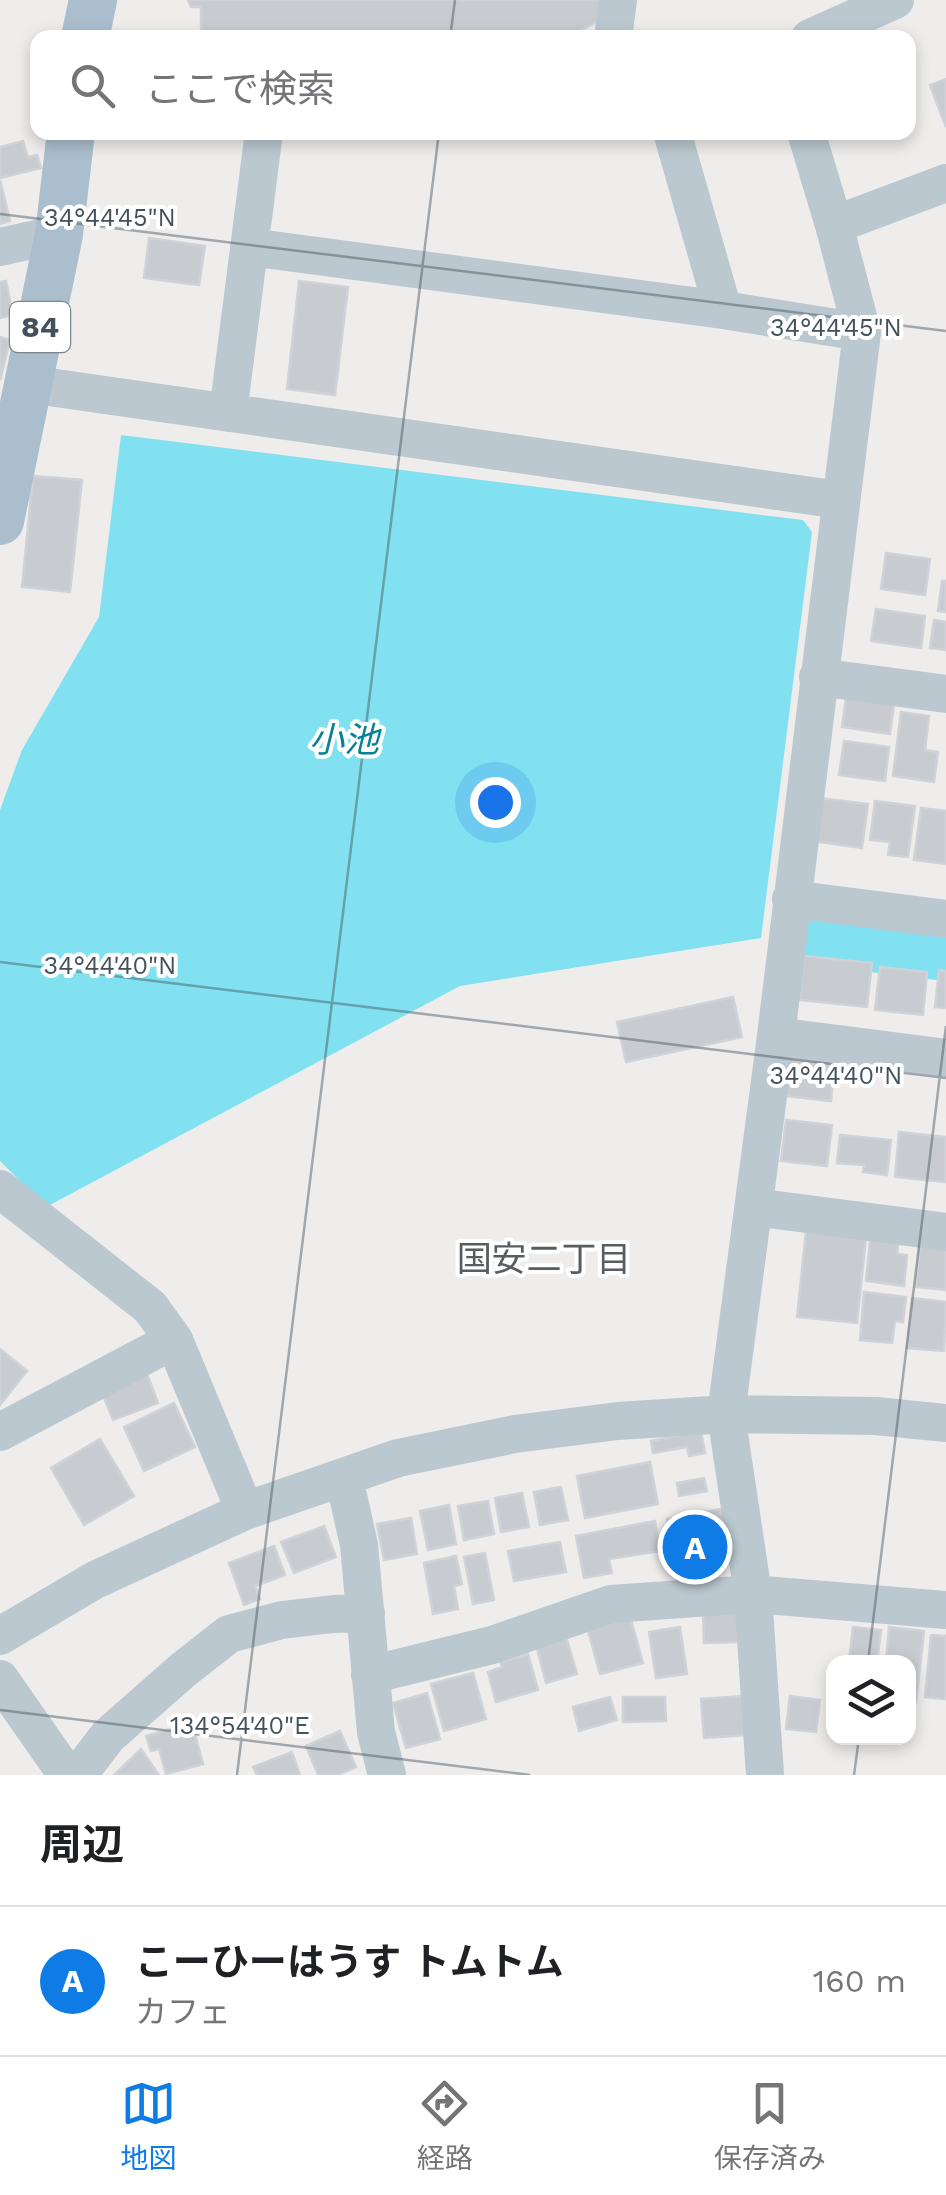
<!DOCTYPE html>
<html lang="ja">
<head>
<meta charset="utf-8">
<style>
  body { margin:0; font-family:"Work Sans","Noto Sans JP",sans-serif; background:#f6f6f6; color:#202124 }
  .controls { position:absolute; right:30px; bottom:30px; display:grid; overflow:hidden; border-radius:20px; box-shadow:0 5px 15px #0003 }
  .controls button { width:90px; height:90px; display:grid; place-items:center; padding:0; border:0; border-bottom:2px solid #e0e0e0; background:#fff; color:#202124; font:50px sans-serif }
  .you { position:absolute; left:495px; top:802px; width:35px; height:35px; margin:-25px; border:8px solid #fff; border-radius:50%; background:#1a73e8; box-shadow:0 0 0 15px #1a73e833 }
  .badge { display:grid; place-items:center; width:65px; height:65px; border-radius:50%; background:#0f7ce6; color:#fff; font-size:32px; font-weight:700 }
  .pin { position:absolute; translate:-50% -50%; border:5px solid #fff; box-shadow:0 2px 10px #0006 }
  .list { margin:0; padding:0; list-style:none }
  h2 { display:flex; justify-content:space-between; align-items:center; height:130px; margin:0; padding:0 40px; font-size:42px }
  h2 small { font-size:32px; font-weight:400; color:#757577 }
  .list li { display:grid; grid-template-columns:65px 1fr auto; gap:30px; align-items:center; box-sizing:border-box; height:150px; padding:0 40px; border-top:2px solid #e0e0e0 }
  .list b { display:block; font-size:38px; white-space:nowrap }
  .list p { margin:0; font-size:32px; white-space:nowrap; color:#757577 }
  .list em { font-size:32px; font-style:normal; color:#757577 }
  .icon { flex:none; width:55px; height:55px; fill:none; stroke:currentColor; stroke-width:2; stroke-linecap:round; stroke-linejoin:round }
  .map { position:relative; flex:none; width:946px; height:1775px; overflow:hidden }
  .search { position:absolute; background:#fff; box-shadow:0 5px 15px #0003; left:30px; right:30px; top:30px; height:110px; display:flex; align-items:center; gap:25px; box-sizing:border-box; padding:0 35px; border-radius:20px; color:#757577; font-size:38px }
  .sheet { height:280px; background:#fff }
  nav { display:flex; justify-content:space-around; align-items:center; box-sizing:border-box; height:140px; border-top:2px solid #e0e0e0; background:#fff; font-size:28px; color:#757577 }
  nav a { display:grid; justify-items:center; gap:5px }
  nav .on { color:#0f7ce6 }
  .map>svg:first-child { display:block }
  .water { fill:#81e1f0 }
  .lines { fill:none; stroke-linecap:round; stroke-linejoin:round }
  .river { stroke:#81e1f0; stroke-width:58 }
  .building { fill:#c8ccd1; stroke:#cfd3d8; stroke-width:2.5 }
  .minor { stroke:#bbc8d0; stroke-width:38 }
  .major { stroke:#aabecd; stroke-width:48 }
  .ticks { fill:none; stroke:#43515a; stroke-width:2.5; stroke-opacity:0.45 }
  .labels { text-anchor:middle; stroke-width:8; stroke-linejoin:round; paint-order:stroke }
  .shield { fill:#fff; stroke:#7b858c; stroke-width:2.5 }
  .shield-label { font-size:30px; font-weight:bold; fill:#43515a }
  .water-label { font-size:35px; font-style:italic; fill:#068195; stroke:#fff }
  .neighbourhood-label { font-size:35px; fill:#585d61; stroke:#fff }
  .ticks-label { font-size:25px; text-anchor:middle; fill:#43515a; stroke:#fff; stroke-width:8; stroke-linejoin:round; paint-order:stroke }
</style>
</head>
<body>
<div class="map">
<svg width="946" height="1775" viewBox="0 0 946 1775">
  <rect width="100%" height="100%" fill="#efecec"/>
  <path class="water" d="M121 435 803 520 812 532 761 938 460 986 46 1207 0 1161V810L22 750 99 617Z"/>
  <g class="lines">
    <path class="river" d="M821 937 946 952"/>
  </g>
  <path class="building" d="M188 0H605L603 18 575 34 477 38H201V7H191Z
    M946 79V127L930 85Z
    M23 141 28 157 37 155 41 168 0 178V147Z
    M0 180 10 221 0 224Z
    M149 238 205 246 199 285 144 278Z
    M6 281 13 315 0 318V282Z
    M299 281 348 287 335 395 287 389Z
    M0 337 10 340 0 380Z
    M33 476 82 480 70 592 22 587Z
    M886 553 930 559 925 595 881 589Z
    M942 581H946V612L938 611Z
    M876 609 925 616 921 648 871 641Z
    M934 620 946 622V650L930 648Z
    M846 698 894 704 890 734 842 727Z
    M901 712 929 716 925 750 938 752 934 782 893 776Z
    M844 741 889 747 885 781 839 775Z
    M819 798 868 804 862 848 813 841Z
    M875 801 915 806 908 857 888 855 890 842 870 840Z
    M921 808 946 811V864L914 860Z
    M804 956 872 963 867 1007 799 1000Z
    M880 967 927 972 923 1015 875 1010Z
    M939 970 946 971V1008L935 1007Z
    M733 997 742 1037 626 1062 617 1022Z
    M789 1056 835 1061 831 1101 785 1096Z
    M786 1120 832 1125 827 1166 781 1161Z
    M899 1132 946 1137 945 1182 895 1177Z
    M840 1135 891 1140 887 1175 863 1172 864 1165 837 1163Z
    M807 1222 867 1228 857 1323 797 1317Z
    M871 1231 899 1234 897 1254 907 1255 904 1286 866 1281Z
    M920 1243 946 1246V1290L916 1287Z
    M864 1292 906 1297 903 1322 895 1321 892 1343 860 1340Z
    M912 1298 946 1302 944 1351 907 1348Z
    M0 1349 27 1371 0 1405Z
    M144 1366 158 1403 113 1420 98 1383Z
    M174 1403 195 1447 144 1471 124 1427Z
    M701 1431 705 1453 689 1456 687 1447 653 1453 651 1441Z
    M100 1439 134 1496 84 1525 51 1468Z
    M650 1462 658 1504 585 1518 577 1476Z
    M704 1478 707 1491 679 1496 677 1483Z
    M561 1487 568 1520 540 1525 534 1492Z
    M522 1493 529 1527 501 1532 495 1498Z
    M488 1501 494 1534 464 1540 458 1506Z
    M449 1505 456 1544 428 1550 420 1511Z
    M721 1509 727 1543 673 1553 667 1519Z
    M411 1518 417 1554 384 1560 377 1524Z
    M655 1521 660 1551 609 1559 612 1573 584 1578 576 1536Z
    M324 1526 336 1557 294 1573 281 1542Z
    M560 1542 566 1572 514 1581 508 1551Z
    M274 1546 285 1575 255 1586 260 1599 244 1605 229 1563Z
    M485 1553 494 1600 473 1604 464 1557Z
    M456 1556 462 1584 454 1586 458 1609 433 1614 424 1563Z
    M740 1612 741 1642 704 1643 703 1613Z
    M630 1616 643 1663 600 1674 587 1627Z
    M680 1627 687 1674 656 1678 649 1632Z
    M853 1627 881 1630 877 1662H849Z
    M889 1627 924 1631 916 1702 908 1701V1662H886Z
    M565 1633 577 1674 546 1683 535 1641Z
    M931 1635 946 1636V1699L925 1697Z
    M528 1654 538 1690 496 1702 488 1672 502 1667 500 1662Z
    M473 1673 486 1719 444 1731 431 1684Z
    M427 1693 440 1739 406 1748 393 1703Z
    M743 1696 746 1735 704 1738 701 1699Z
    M790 1696 820 1700 816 1732 786 1729Z
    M610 1697 617 1720 579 1731 573 1707Z
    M623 1697H665L666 1721 623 1722Z
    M192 1723 203 1764 166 1774 159 1749 151 1751 146 1736Z
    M340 1731 356 1767 338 1775H318L306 1746Z
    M141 1749 159 1775H114Z
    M292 1752 300 1775H257L253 1767Z"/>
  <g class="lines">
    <path class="minor" d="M613 38 618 0
      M810 38 895 0
      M672 132 723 310
      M834 225 946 183
      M0 247 59 234
      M249 247 723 310 862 332
      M28 384 840 500
      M228 413 264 132
      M818 677 946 694
      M791 899 946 919
      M776 1036 946 1058
      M0 1189 150 1307 174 1340 245 1511
      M754 1207 946 1232
      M0 1432 174 1340
      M344 1478 359 1545 376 1732 387 1775
      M0 1636 95 1580 245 1511 398 1458 515 1434 618 1421 726 1414 876 1416 946 1423
      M370 1675 492 1645 611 1604 753 1594 946 1610
      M0 1679 67 1775
      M78 1775 108 1736 183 1670 229 1634 282 1620 333 1614 366 1613
      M765 1775 753 1594 726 1414 776 1036 862 332 834 225 806 132"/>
    <path class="major" d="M85 38 93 0
      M0 521 59 234 71 132"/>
  </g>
  <path class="ticks" d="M450 38 455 0M0 214 946 331M0 962 946 1078M868 1662 946 1026M0 1710 530 1775M237 1775 439 132M854 1775 859 1738"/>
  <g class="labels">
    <rect class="shield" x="10" y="302" width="60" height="50" rx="8"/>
    <g class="shield-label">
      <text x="40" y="337">84</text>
    </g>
    <g class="water-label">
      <text x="344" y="752">小池</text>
    </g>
    <g class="neighbourhood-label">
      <text x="544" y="1271">国安二丁目</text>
    </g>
  </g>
  <g class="ticks-label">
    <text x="110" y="226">34°44'45"N</text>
    <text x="836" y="336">34°44'45"N</text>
    <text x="110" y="974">34°44'40"N</text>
    <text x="836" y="1084">34°44'40"N</text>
    <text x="240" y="1734">134°54'40"E</text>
  </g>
</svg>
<div class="controls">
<button><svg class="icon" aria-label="layers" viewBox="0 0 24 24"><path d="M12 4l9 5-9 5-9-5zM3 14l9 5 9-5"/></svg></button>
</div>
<div class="you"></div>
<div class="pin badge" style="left:695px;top:1547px">A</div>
<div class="search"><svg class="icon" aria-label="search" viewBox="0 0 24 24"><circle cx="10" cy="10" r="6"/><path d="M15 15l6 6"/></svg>ここで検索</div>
</div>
<section class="sheet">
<h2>周辺<small></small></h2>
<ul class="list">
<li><span class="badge">A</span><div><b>こーひーはうす トムトム</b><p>カフェ</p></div><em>160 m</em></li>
</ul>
</section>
<nav>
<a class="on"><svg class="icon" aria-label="map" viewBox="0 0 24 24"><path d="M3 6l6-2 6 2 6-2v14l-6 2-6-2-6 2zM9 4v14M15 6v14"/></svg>地図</a>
<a><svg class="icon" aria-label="directions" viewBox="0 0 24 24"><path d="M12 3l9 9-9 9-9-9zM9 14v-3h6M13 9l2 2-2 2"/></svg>経路</a>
<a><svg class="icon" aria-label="saved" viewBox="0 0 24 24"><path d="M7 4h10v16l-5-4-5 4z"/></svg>保存済み</a>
</nav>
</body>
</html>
